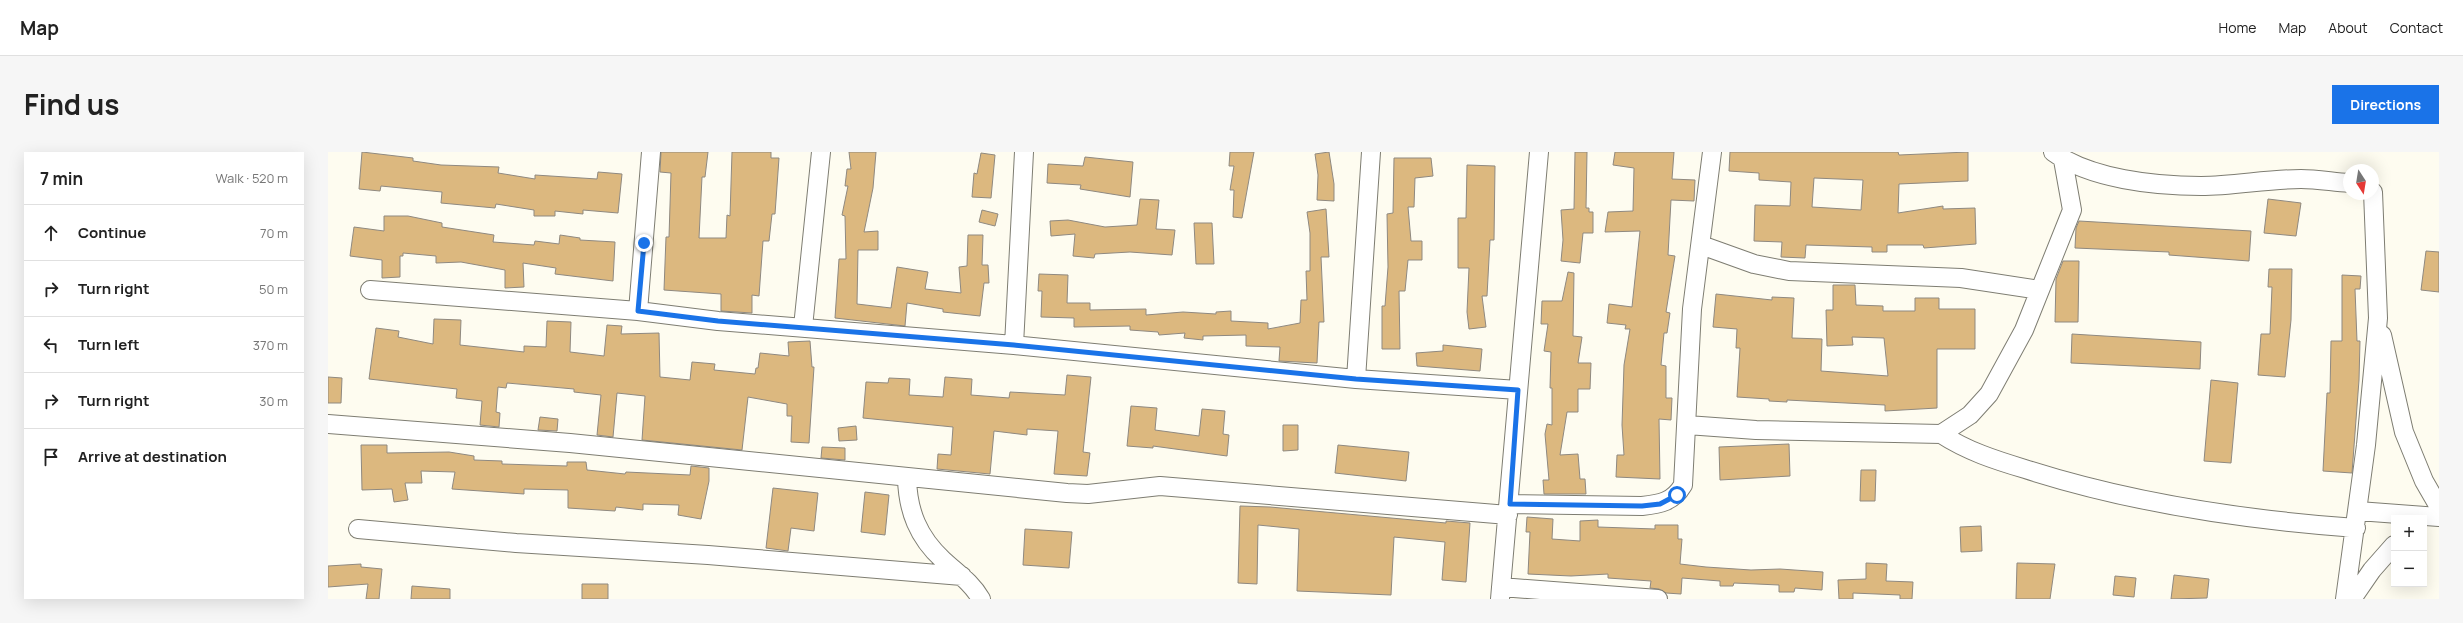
<!DOCTYPE html>
<html lang="en">
<head>
<meta charset="utf-8">
<style>
  body { margin:0; font-family:Manrope,sans-serif; background:#f6f6f6; color:#222 }
  .controls { position:absolute; right:12px; bottom:12px; display:grid; overflow:hidden; border-radius:0px; box-shadow:0 4px 16px #0002 }
  .controls button { width:36px; height:36px; display:grid; place-items:center; padding:0; border:0; border-bottom:1px solid #e0e0e0; background:#fff; color:#222; font:20px sans-serif }
  .compass { position:absolute; left:2015px; top:12px; width:36px; height:36px; border-radius:50%; background:#fff; box-shadow:0 4px 16px #0002; rotate:168deg }
  .stop { position:absolute; width:12px; height:12px; margin:-9px; border:3px solid #1a73e8; border-radius:50%; background:#fff }
  .stop.end { background:#1a73e8; border-color:#fff; box-shadow:0 1px 4px #0008 }
  .list { margin:0; padding:0; list-style:none }
  h2 { display:flex; justify-content:space-between; align-items:center; height:52px; margin:0; padding:0 16px; font-size:17px }
  h2 small { font-size:13px; font-weight:400; color:#767676 }
  .list li { display:grid; grid-template-columns:26px 1fr auto; gap:12px; align-items:center; box-sizing:border-box; height:56px; padding:0 16px; border-top:1px solid #e0e0e0 }
  .list b { display:block; font-size:15px; white-space:nowrap }
  .list em { font-size:13px; font-style:normal; color:#767676 }
  .icon { flex:none; width:22px; height:22px; fill:none; stroke:currentColor; stroke-width:2; stroke-linecap:round; stroke-linejoin:round }
  .map { position:relative; flex:none; width:2111px; height:447px; overflow:hidden; border-radius:0px }
  header { display:flex; align-items:center; gap:24px; box-sizing:border-box; height:56px; padding:0 20px; background:#fff; border-bottom:1px solid #e0e0e0 }
  header strong { font-size:19px }
  nav { display:flex; gap:22px; margin-inline-start:auto; font-size:14px }
  .intro { display:flex; align-items:center; justify-content:space-between; box-sizing:border-box; height:96px; padding:0 24px }
  h1 { margin:0; font-size:28px }
  .button { padding:10px 18px; border-radius:0px; background:#1a73e8; color:#fff; font-size:14px; font-weight:700 }
  main { display:flex; gap:24px; padding:0 24px }
  aside { flex:1; background:#fff; border-radius:0px; box-shadow:0 4px 16px #0002 }
  .map>svg:first-child { display:block }
  .building { fill:#dcb87f; stroke:#8f8980; fill-rule:evenodd }
  .lines { fill:none; stroke-linecap:round; stroke-linejoin:round }
  .minor-casing { stroke:#7e7d72; stroke-width:20 }
  .minor { stroke:#fff; stroke-width:18 }
  .route { stroke:#1a73e8; stroke-width:5 }
</style>
</head>
<body>
<header>
<strong>Map</strong>
<nav><a>Home</a><a>Map</a><a>About</a><a>Contact</a></nav>
</header>
<div class="intro"><h1>Find us</h1><a class="button">Directions</a></div>
<main>
<aside>
<h2>7 min<small>Walk · 520 m</small></h2>
<ul class="list">
<li><svg class="icon" aria-label="ahead" viewBox="0 0 24 24"><path d="M12 20V5M6 11l6-6 6 6"/></svg><div><b>Continue</b></div><em>70 m</em></li>
<li><svg class="icon" aria-label="right" viewBox="0 0 24 24"><path d="M7 20v-9h11M14 6l5 5-5 5"/></svg><div><b>Turn right</b></div><em>50 m</em></li>
<li><svg class="icon" aria-label="left" viewBox="0 0 24 24"><path d="M17 20v-9H6M10 6l-5 5 5 5"/></svg><div><b>Turn left</b></div><em>370 m</em></li>
<li><svg class="icon" aria-label="right" viewBox="0 0 24 24"><path d="M7 20v-9h11M14 6l5 5-5 5"/></svg><div><b>Turn right</b></div><em>30 m</em></li>
<li><svg class="icon" aria-label="arrive" viewBox="0 0 24 24"><path d="M6 21V4h12l-3 4 3 4H6"/></svg><div><b>Arrive at destination</b></div></li>
</ul>
</aside>
<div class="map">
<svg width="2111" height="447" viewBox="0 0 2111 447">
  <rect width="100%" height="100%" fill="#fefcf0"/>
  <path class="building" d="M34 0 85 6V9L113 13 171 15 170 21 207 27V23L269 27 270 20 294 22 290 61 255 58V62L227 59V64H206V58L168 52 167 56 113 51 114 40 53 34 52 39 31 37Z
    M333 0H380L377 25H374L371 86H398L399 63 402 64 404 0H443V6H451L447 62H444L441 89H435L431 144 424 143V161L393 159V142L336 138 338 85H341L343 21 332 20Z
    M521 0H548L545 36 536 80 550 79V98H530L529 152 563 156 569 115 600 120 597 137 633 141 631 115 639 114 640 83H655L654 113H660L661 131H656L652 164 615 160V157L579 151 577 174 507 166 511 107H518L517 64 514 63 520 34H517L519 17H523Z
    M902 0H926L914 66 905 65 906 38H902L906 14H901Z
    M1001 0 1006 32V49L989 48 990 23 987 2Z
    M1247 0H1259L1258 56H1261V60H1265V81H1255L1252 111 1233 109 1235 88 1233 58 1246 57Z
    M1287 0H1346L1344 27 1367 28 1366 49 1343 48 1340 103 1347 104 1338 160 1342 161 1339 181H1336L1333 213 1338 214V246H1344L1343 268 1331 267 1332 327 1288 325 1289 303H1296L1294 273 1296 213 1302 177H1297L1298 173 1279 171 1281 152 1304 155 1312 79 1277 80 1280 60 1305 59 1306 16 1285 13Z
    M1402 0H1570L1571 3 1640 0V29L1571 32 1570 61 1615 54V57L1647 56 1648 92 1596 96 1595 93H1559V100H1544V95L1478 93 1477 106 1453 105 1454 90 1426 89 1427 53 1462 54 1463 30 1431 28V21L1401 19ZM1486 26 1535 28 1533 58 1484 55Z
    M653 1 667 3 663 46 644 45 646 21 649 22Z
    M757 5 805 10 802 45 752 37 753 33 719 31 720 12 755 14Z
    M1066 6H1103L1105 24 1087 26 1086 55H1080L1083 89H1094V108H1080L1077 139H1071L1072 197H1054V154H1057L1060 115 1059 62 1065 61Z
    M1139 13 1167 14 1166 88H1162L1159 144H1154L1158 175 1141 177 1139 160 1141 116H1130V66H1138Z
    M812 47 831 48 828 77 847 78 844 103 802 100 767 102 766 106 745 104 747 82 723 84 722 69 740 68 777 75 809 73Z
    M1940 47 1973 51 1968 84 1936 81Z
    M998 57 1001 105H993L996 170H991L989 211 951 209 952 195 918 194V183L875 184V188L856 186 857 181 831 183 830 180 802 178V174L746 175V166L713 165 714 139H710L711 122 740 123 739 151H762V158L818 157V163L855 160 888 162V160L903 159V169L940 171V177L972 171 973 148H979L978 119H982V81L979 60Z
    M654 58 670 62 667 74 651 70Z
    M56 64H80L114 71V75L166 83 165 90 206 93 207 89 231 92 232 83 252 86V88L287 90 285 129 227 122 228 116 195 111 196 135 177 136V118L133 110 108 111V104L75 101V104H72V125L54 126V108L22 104 26 75 56 79Z
    M1751 69 1923 79 1921 109 1841 103V100L1747 96 1748 76Z
    M866 71H884L886 112H868Z
    M2098 99 2111 100V140L2093 138Z
    M1735 109H1751L1750 170H1727L1728 127Z
    M1941 117H1964L1963 168 1957 225 1930 223 1933 182H1942L1944 135H1940Z
    M1240 120 1246 121 1245 184 1254 185 1250 211H1263L1262 237H1250V260H1239L1232 303 1250 302 1252 327H1257L1258 342H1216L1215 328H1221L1217 282 1219 272 1224 273V236H1222L1223 200 1216 199 1220 172H1213L1214 149H1234Z
    M2014 123 2033 124 2032 137H2027L2029 189H2032L2031 228 2024 321 1995 319 1999 241H2002L2003 189H2014Z
    M1505 133H1527L1528 153 1555 154V159H1587V146H1611V157H1647V197H1609V256L1557 259V253L1459 248V250L1441 249V247L1409 245 1412 196H1408L1409 177 1385 175 1388 142 1444 148V145L1466 146 1464 186 1494 187 1493 219 1560 224 1556 186 1524 185 1525 193 1499 194 1498 158H1505Z
    M106 167 133 168 132 193 196 200V194L218 195 219 169 243 170 242 200 276 204 279 173 294 174 293 182 331 181 332 225 362 228 364 210 387 212 386 218 427 222 428 216H430L432 201 461 204 460 190 482 189 484 215H486L481 291 463 290 464 264H459V252L420 245 414 298 314 288 317 244 289 241 285 285 269 283 273 243 246 240V237L179 231 178 236 170 235 168 260 172 261 171 275 152 273 154 249 128 246 129 237 41 227 48 176 71 179 70 185 105 192Z
    M1744 182 1873 190 1872 217 1743 211Z
    M1115 193 1154 197 1152 219 1089 214 1088 201 1115 199Z
    M739 223 763 225 755 300 762 301 759 324 726 322 730 279 699 277V283L666 279 662 322 609 317 610 302 623 303 625 275 535 266 538 230 560 231 561 226 582 227 581 243 615 245 617 225 644 227 643 243 681 246 682 240 737 243Z
    M0 225 14 226 13 251H0Z
    M1883 228 1910 231 1903 311 1876 309Z
    M803 254 829 256 827 278 871 284 874 257 897 259 895 282 901 283 899 304 825 294V296L799 294Z
    M212 265 230 267 229 279 210 278Z
    M955 273H970V298L955 299Z
    M528 274 529 288 511 289 510 276Z
    M1461 292 1462 324 1392 328 1391 295Z
    M33 293H59V301L121 300 146 304V308L174 309V312L239 314V310H258L259 318 297 322 298 320 362 323 363 314 381 316V329L373 367 350 363 351 353 315 352V358L288 355 287 359 240 356V338L196 337V342L124 337 127 320 93 319 94 331H77L80 348 66 350 64 337 34 338Z
    M1010 293 1081 300 1078 329 1007 321Z
    M494 295 517 296V308L493 306Z
    M1533 318H1548L1547 349H1532Z
    M445 336 490 341 486 379 463 376 460 399 438 396Z
    M537 340 561 343 557 383 533 380Z
    M912 354 942 355 1118 371V369L1142 371 1138 430 1114 428 1117 390 1066 385 1063 443 969 439 971 377 930 373 929 432 910 431Z
    M1199 365 1225 367 1224 387 1252 389V369L1270 368V375L1327 377V373H1350V387H1354L1352 412 1378 415 1423 418 1452 417 1495 420 1494 438 1467 436 1466 440H1451V433L1406 431 1405 434H1392V429L1354 426 1353 442 1338 441 1331 437 1322 436 1323 429 1280 426V422L1243 424 1200 422 1202 380H1198Z
    M1653 374 1654 399 1633 400 1632 375Z
    M697 377 744 380 741 416 695 413Z
    M1538 411 1559 412 1558 429 1585 430 1584 447H1572V443L1525 441V447H1511L1510 428 1538 427Z
    M1689 411 1727 412 1722 447H1688Z
    M33 412V415L54 417 51 447H38L40 432 0 435V414Z
    M1846 423 1881 427 1879 446 1843 447Z
    M1787 424 1808 426 1806 445 1785 443Z
    M254 432H280V447H254Z
    M84 434 122 437V447H83Z"/>
  <g class="lines">
    <defs>
      <path id="minor" d="M1725 0C1762 27 1827 34 1873 34 1906 34 1939 27 1973 27 1989 27 2005 30 2021 31
        M1373 93 1426 112 1461 119 1633 126 1711 138
        M42 138 310 159 390 169 686 193 1028 227 1190 238
        M310 159 323 0
        M475 175 493 0
        M2054 183 2076 280 2096 329 2111 355
        M686 193 696 0
        M1028 227 1043 0
        M0 272 242 291 739 341 760 342 832 334 1180 363
        M1359 273 1428 278 1613 282C1639 299 1667 308 1697 317 1803 351 1917 368 2028 376
        M1613 282 1642 263 1661 242 1696 178 1744 58 1735 8
        M579 327C580 359 590 385 615 408 629 421 643 430 653 447
        M1182 352 1314 354C1332 352 1345 350 1355 333L1364 157 1384 0
        M2030 359 2111 365
        M30 377 188 391 380 403 634 424
        M1173 435 1330 447
        M1172 447 1211 0
        M2017 447 2038 293 2050 166 2045 40
        M2024 447 2044 418 2066 393"/>
    </defs>
    <use href="#minor" class="minor-casing"/>
    <use href="#minor" class="minor"/>
  </g>
  <g class="lines">
    <path class="route" d="M316 91 310 159 390 169 686 193 1028 227 1190 238 1182 352 1314 354 1332 352 1349 343"/>
  </g>
</svg>
<div class="controls">
<button>+</button>
<button>−</button>
</div>
<svg class="compass" viewBox="-18 -18 36 36"><path d="M0-13l5 13h-10z" fill="#e53935"/><path d="M0 13l5-13h-10z" fill="#767676"/></svg>
<div class="stop" style="left:1349px;top:343px"></div>
<div class="stop end" style="left:316px;top:91px"></div>
</div>
</main>
</body>
</html>
